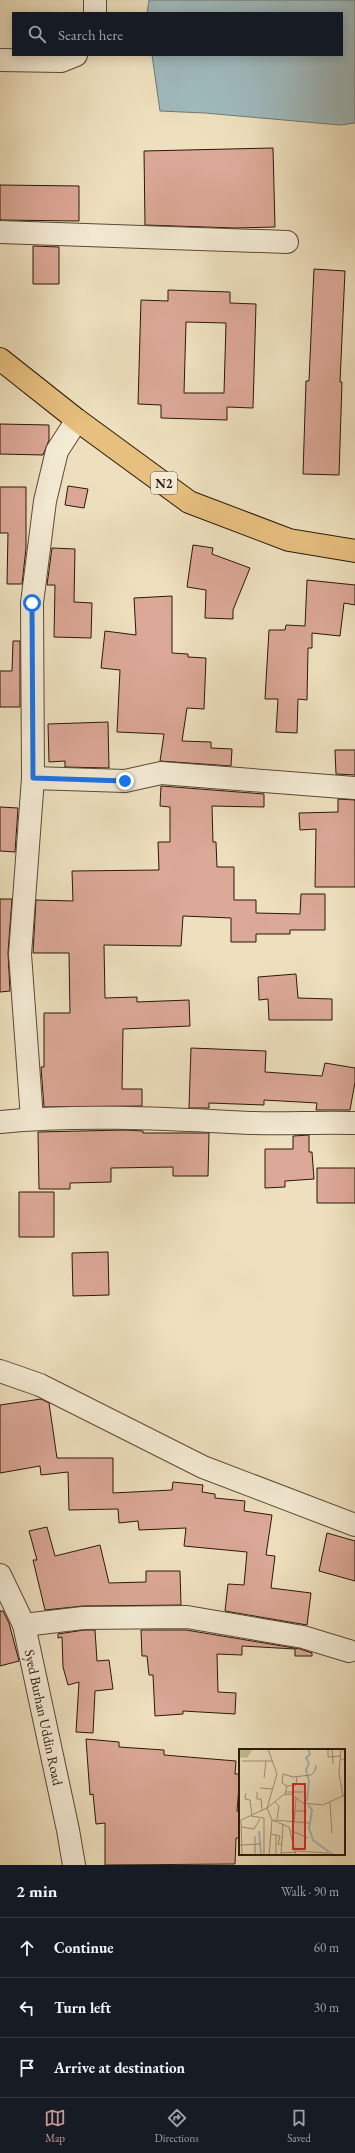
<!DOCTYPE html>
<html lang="en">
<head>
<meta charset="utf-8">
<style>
  body { margin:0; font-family:"EB Garamond",serif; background:#20242c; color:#f1f3f6 }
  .stop { position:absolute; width:12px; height:12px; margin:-9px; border:3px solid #1a73e8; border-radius:50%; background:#fff }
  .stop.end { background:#1a73e8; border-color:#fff; box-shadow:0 1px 4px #0008 }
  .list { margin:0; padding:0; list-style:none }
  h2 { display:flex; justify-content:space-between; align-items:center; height:52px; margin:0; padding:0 16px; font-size:17px }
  h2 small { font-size:13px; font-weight:400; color:#9ea1a6 }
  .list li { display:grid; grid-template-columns:26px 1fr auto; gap:12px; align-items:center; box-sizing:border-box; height:60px; padding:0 16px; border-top:1px solid #363941 }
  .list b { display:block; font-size:15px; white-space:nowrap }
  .list em { font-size:13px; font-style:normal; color:#9ea1a6 }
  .icon { flex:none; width:22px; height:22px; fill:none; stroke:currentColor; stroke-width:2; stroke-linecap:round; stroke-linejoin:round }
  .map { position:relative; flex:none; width:355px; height:1865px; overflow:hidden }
  .search { position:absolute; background:#171b24; box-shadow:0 2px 10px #0003; left:12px; right:12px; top:12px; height:44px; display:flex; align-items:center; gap:10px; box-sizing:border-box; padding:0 14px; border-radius:0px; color:#9ea1a6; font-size:15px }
  .sheet { height:232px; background:#171b24 }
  nav { display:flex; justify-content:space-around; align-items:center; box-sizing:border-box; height:56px; border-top:1px solid #363941; background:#171b24; font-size:11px; color:#9ea1a6 }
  nav a { display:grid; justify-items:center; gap:2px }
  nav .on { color:#c59692 }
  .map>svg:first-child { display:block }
  .water { fill:#9fbabd; stroke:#707975 }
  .building { fill:#dca897; stroke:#2a1809; fill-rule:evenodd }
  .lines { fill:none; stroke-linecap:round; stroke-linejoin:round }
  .minor-casing { stroke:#5b4a36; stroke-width:24 }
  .highway-casing { stroke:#2a1809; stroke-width:24 }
  .minor { stroke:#f4ebd5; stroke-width:22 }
  .highway { stroke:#e7c07f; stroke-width:22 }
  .route { stroke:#1a73e8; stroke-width:5 }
  .labels { text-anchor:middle; stroke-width:3; stroke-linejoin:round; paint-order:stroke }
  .shield { fill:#f4ebd5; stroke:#675746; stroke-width:1 }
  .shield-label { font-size:13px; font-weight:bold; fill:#2a1809 }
  .street-label { font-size:14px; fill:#2a1809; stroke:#f4ebd5 }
  .inset-river { fill:none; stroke:#9fbabd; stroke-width:2 }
  .inset-road { fill:none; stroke:#a09076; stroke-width:1 }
  .view { fill:#d62828; fill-opacity:0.15; stroke:#d62828; stroke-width:2 }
  .inset-edge { fill:none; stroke:#2a1809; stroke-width:2 }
</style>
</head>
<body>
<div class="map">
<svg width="355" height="1865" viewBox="0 0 355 1865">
  <rect width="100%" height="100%" fill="#eee0be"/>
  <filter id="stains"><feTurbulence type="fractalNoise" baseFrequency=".005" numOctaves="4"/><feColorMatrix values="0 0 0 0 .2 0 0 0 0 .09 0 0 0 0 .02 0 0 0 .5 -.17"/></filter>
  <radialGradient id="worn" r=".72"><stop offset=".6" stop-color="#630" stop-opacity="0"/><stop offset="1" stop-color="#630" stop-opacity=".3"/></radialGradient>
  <path class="water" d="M149 0H355V123L340 125 205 113 160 111 152 55H342V13H147Z"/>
  <path class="building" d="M273 148 275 227 235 228 145 225 144 151Z
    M0 185 79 186V221L0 220Z
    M33 246 59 247V284H33Z
    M314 269 345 271 340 382H342L339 475 303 474 306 381H309Z
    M168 290 230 292V303L256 304 253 408 227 407V420L161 418V405L138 404 141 300 168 301ZM186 322 226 323 224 393H184Z
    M0 424 49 425V440L43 455 0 454Z
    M68 486 88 489 84 508 65 505Z
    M0 487H26V548L22 584H7L8 533H0Z
    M193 545 213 548 212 554 250 568 233 610V619L205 618 206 590 187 587Z
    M52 548 75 549 74 602 92 603 91 638 54 637 55 585H47Z
    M307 580 355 585V605L344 603 340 636 312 633V648H308L307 700 298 699 297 733 276 732 278 699H265L269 630H285L286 625 305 626Z
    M172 596V653L188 654V657L206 658 204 709 187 708 182 741 211 742V748L232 749 231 766 160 761 164 734 117 732 120 670 101 668 105 631 136 635 134 598Z
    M13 641H20V707H0V671H12Z
    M108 722 109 768 65 767V761L49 762 48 724Z
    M335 750H355V775L336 774Z
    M161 786 264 794V807L212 806 213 842H216L217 867H234V900H256V913L300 914 301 894H325V930H290V934H256V942H231V918L183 916 181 946 104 945 105 998 137 997V1002L189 1000 190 1026 123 1029 122 1089H142V1106L44 1107 41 1067H44V1013H70L69 953H33L36 900 73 901 72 871 159 870 158 842H170V807L160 806Z
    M338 799 355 800V887H315L316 829 300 830 299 813 338 812Z
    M0 807 18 808 15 852 0 851Z
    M0 899H12L8 953 10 991 0 992Z
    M296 974 298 998 332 999V1020H269L268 999 259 1000 258 977Z
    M191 1048 266 1051 265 1072 322 1076 325 1063 355 1068V1082L350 1110H316L317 1103 264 1100V1105L209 1103V1108H189Z
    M125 1130 143 1131V1133H209L208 1176H173V1167L111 1168V1182L70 1183V1189H39L38 1132Z
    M309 1135V1152H312L314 1179 285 1181V1187L265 1188V1149H293V1136Z
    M317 1168H355V1203H317Z
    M19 1192H54V1237H19Z
    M108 1252 109 1295 73 1296 72 1253Z
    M41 1399 49 1403 57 1458H113V1493L172 1490 173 1482 203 1485 202 1492 215 1494V1498L245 1501 244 1511 272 1515 266 1555 275 1556 271 1588 311 1593 307 1625 225 1611 228 1584 244 1585 247 1552 184 1546 186 1528 139 1530 138 1521 119 1523 118 1509 69 1510 68 1472 41 1475 40 1466 0 1473V1405Z
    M47 1527 55 1556 100 1545 109 1583 146 1582V1571H180L181 1605 83 1606 45 1610 33 1560H37L29 1531Z
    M327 1533 355 1541V1581L319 1571Z
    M0 1611H3L9 1623 19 1661 0 1666Z
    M84 1630H95L97 1661 109 1660 113 1689 95 1691 93 1733 76 1732 79 1682 68 1685 63 1667 62 1637 58 1638V1634Z
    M141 1630H186L300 1649 312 1653V1656H295V1649L242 1646V1655L217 1654 218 1692 236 1693 235 1714 183 1711V1714L155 1716 153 1675H149L147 1656H142Z
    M86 1739 119 1742V1747L164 1750V1755L236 1761 235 1774H240L237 1811H240V1838H236L235 1864 105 1865V1823L96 1824 93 1794 90 1795Z"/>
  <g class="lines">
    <defs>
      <g id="minor">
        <path d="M95 0V13"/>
        <path d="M0 60 61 61 76 55"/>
        <path d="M0 232 287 242"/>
        <path d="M33 778 125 781 161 773 355 788"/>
        <path d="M32 1119 20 954 33 778 32 603 45 501 57 451 77 420"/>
        <path d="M0 1122C83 1114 168 1119 252 1123 286 1124 321 1122 355 1123"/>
        <path d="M0 1371 40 1385 203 1467 355 1525"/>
        <path id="s1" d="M0 1575 24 1625 68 1830 74 1865"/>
        <path d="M24 1625 83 1618 187 1617 303 1637 349 1651"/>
      </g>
      <path id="highway" d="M0 359 77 420 189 502 289 540 355 551"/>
    </defs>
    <use href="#minor" class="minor-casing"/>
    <use href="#highway" class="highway-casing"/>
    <use href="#minor" class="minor"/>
    <use href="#highway" class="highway"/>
  </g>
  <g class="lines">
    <path class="route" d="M32 603 33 778 125 781"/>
  </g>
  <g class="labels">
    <rect class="shield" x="151" y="472" width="26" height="22" rx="3"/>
    <g class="shield-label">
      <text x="164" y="488">N2</text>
    </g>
    <g class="street-label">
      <text dy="5" stroke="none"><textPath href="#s1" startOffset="150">Syed Burhan Uddin Road</textPath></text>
    </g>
  </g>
  <g transform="translate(239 1749)">
    <rect width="106" height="106" fill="#eee0be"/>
    <path d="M0 0H14L8 9 0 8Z" fill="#c0c08c"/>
    <path class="inset-river" d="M69 0 71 5 67 9 70 14M68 52 70 32 67 21 70 14M69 56 73 61 70 79 74 91 94 106M20 82 22 106"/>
    <path class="inset-road" d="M89 0V8L102 7M93 0 94 15M102 0 100 24 104 47M102 11 106 9 105 0M3 12H34M25 29 27 12M48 37 43 34 44 25 54 28 72 26 76 22 77 16M21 39 33 40M18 43V50H22L23 61M46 43H64M7 44 6 50 11 51 13 66M46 45 48 37 57 36 58 28M36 53 40 57 38 70M91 54 93 84M28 59 33 71 50 78 57 106M28 59 38 25 29 0M55 62H68M12 67 25 69V106M35 71 70 74M0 72 28 59 44 46 52 45 64 54 84 56 106 46M2 72 3 106M55 74 57 49M3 78 15 80 21 70M51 81 69 89M32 85 41 87 39 95 43 96M1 96 21 95M57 102 89 104M42 104 57 103M16 106V87M30 106 33 71M37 106V86M42 106 44 76"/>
    <path class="view" d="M54 35H66V100H54Z"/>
    <rect width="106" height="106" class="inset-edge"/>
  </g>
  <rect width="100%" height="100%" filter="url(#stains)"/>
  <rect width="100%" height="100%" fill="url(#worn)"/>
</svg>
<div class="stop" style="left:32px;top:603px"></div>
<div class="stop end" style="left:125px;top:781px"></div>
<div class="search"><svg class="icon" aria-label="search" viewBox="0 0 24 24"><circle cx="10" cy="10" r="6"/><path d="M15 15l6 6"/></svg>Search here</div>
</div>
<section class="sheet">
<h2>2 min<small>Walk · 90 m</small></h2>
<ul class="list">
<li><svg class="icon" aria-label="ahead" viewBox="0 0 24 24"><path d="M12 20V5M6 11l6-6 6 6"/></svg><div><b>Continue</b></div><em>60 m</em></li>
<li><svg class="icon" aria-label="left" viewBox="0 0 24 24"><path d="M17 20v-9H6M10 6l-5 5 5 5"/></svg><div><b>Turn left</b></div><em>30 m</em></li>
<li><svg class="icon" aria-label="arrive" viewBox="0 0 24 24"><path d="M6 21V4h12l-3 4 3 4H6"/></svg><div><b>Arrive at destination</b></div></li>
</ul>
</section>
<nav>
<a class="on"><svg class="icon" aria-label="map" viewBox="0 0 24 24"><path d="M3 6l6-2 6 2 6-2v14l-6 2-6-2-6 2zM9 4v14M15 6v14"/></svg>Map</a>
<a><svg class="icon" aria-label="directions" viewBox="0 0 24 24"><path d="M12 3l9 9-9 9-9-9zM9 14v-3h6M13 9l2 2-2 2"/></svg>Directions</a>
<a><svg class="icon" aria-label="saved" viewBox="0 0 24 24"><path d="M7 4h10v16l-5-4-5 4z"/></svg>Saved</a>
</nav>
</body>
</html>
